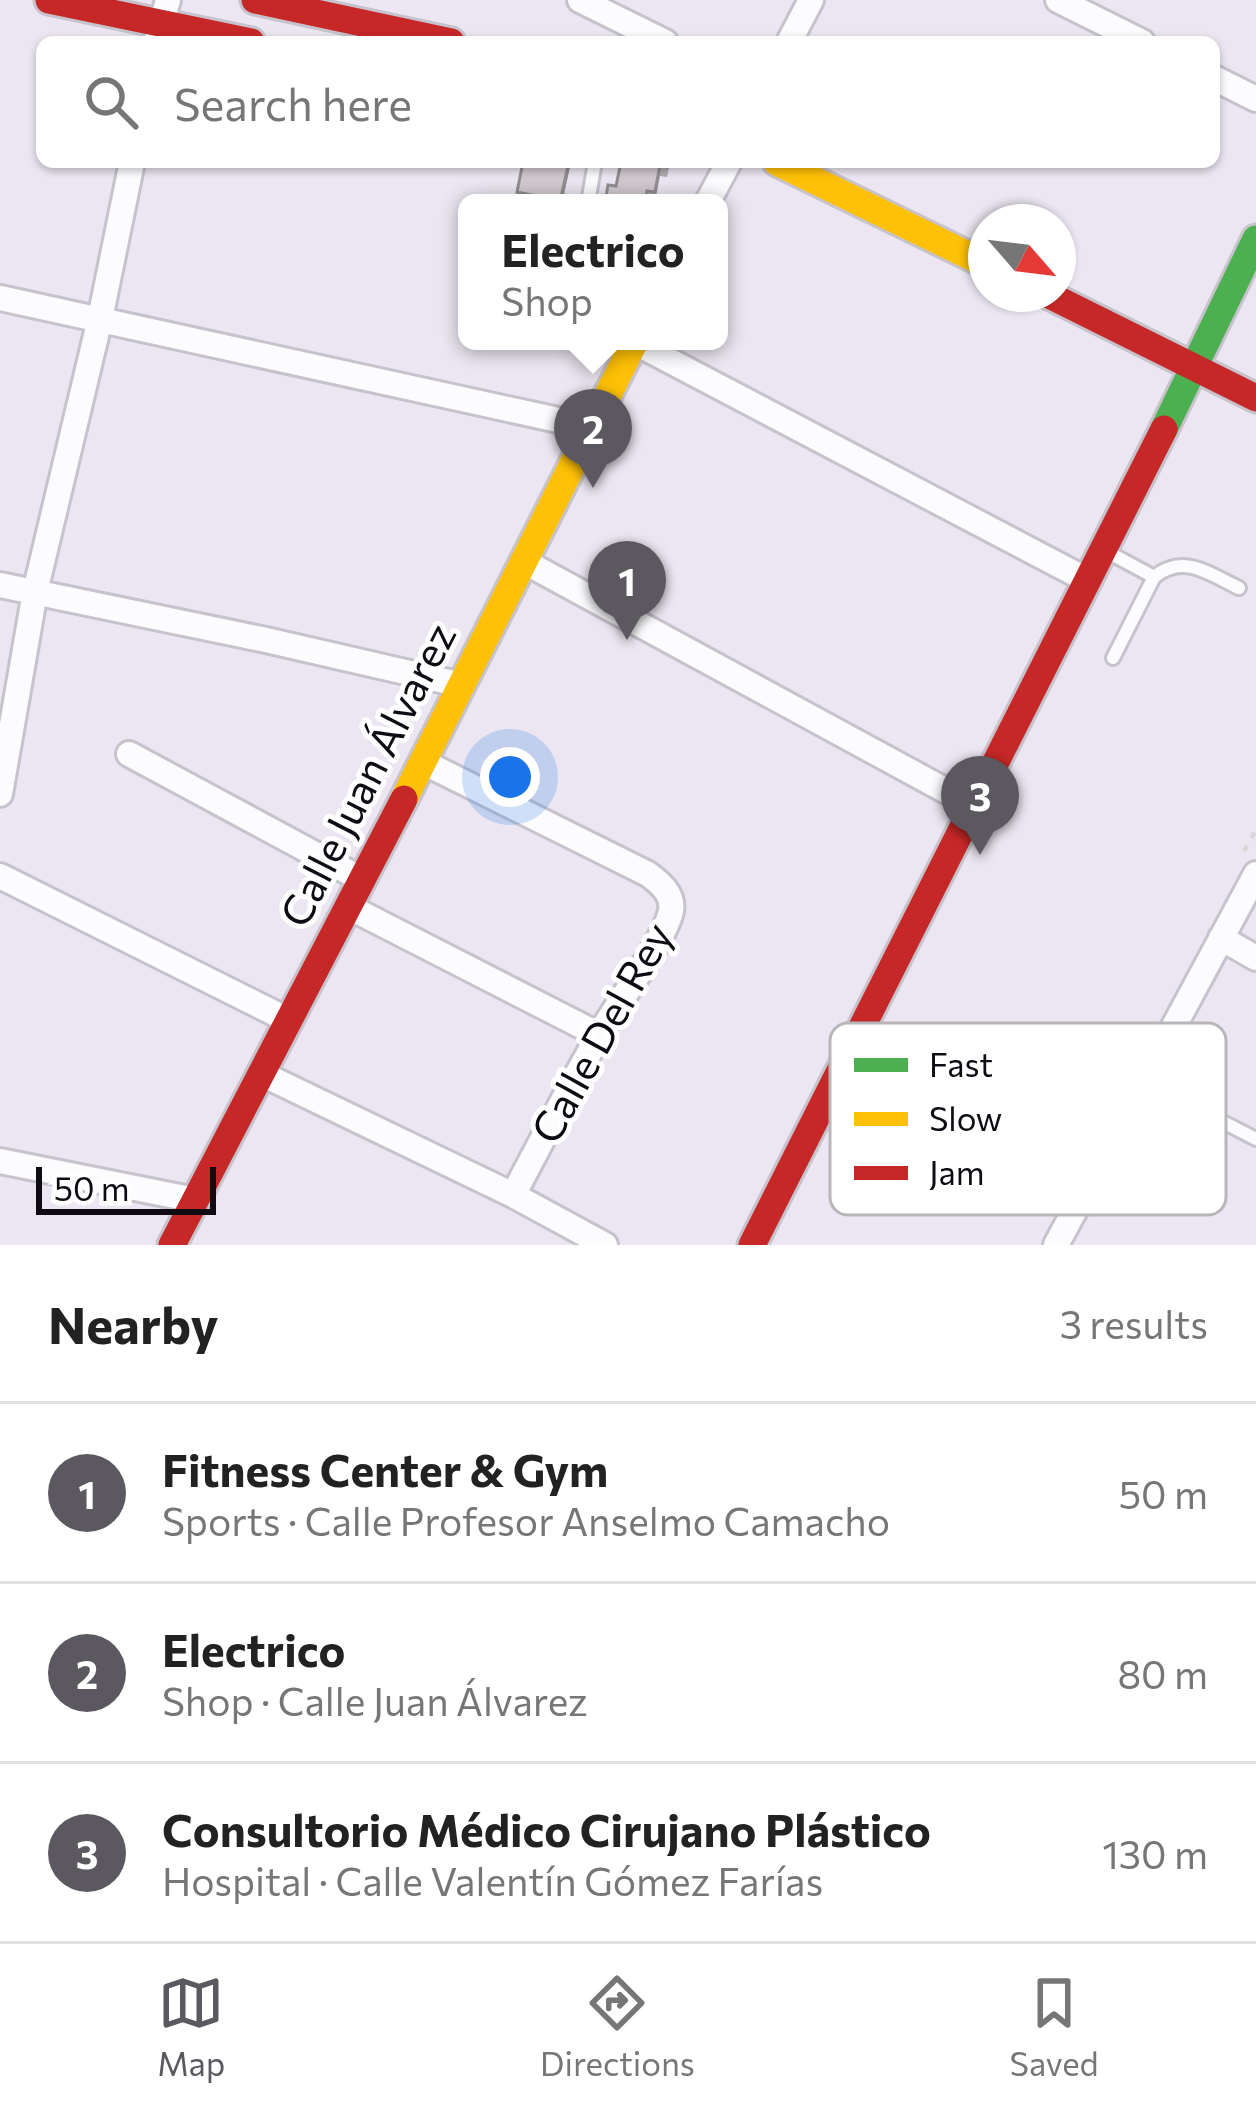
<!DOCTYPE html>
<html lang="en">
<head>
<meta charset="utf-8">
<style>
  body { margin:0; font-family:Commissioner,sans-serif; background:#f2f2f2; color:#222 }
  .compass { position:absolute; left:968px; top:204px; width:108px; height:108px; border-radius:50%; background:#fff; box-shadow:0 3px 9px #0004; rotate:118deg }
  .scale { position:absolute; left:36px; bottom:30px; width:180px; box-sizing:border-box; padding-left:12px; border:6px solid #0f0b12; border-top:0; font-size:33px; line-height:42px; white-space:nowrap; color:#0f0b12; -webkit-text-stroke:9px #fff; paint-order:stroke }
  .you { position:absolute; left:510px; top:777px; width:42px; height:42px; margin:-30px; border:9px solid #fff; border-radius:50%; background:#1a73e8; box-shadow:0 0 0 18px #1a73e833 }
  .badge { display:grid; place-items:center; width:78px; height:78px; border-radius:50%; background:#5c5860; color:#fff; font-size:39px; font-weight:700 }
  .pin { position:absolute; translate:-50% -99px; filter:drop-shadow(0 3px 6px #0008) }
  .pin::after { content:''; position:absolute; top:63px; width:42px; height:36px; background:inherit; clip-path:polygon(0 0,100% 0,50% 100%) }
  .popup { position:absolute; left:458px; top:194px; width:270px; height:156px; box-sizing:border-box; display:grid; place-content:center; border-radius:18px; background:#fff; filter:drop-shadow(0 3px 9px #0005); font-size:39px; white-space:nowrap; color:#767676 }
  .popup b { font-size:45px; color:#222 }
  .popup::after { content:''; position:absolute; left:50%; top:100%; margin-left:-24px; border:24px solid transparent; border-top-color:#fff }
  .list { margin:0; padding:0; list-style:none }
  h2 { display:flex; justify-content:space-between; align-items:center; height:156px; margin:0; padding:0 48px; font-size:51px }
  h2 small { font-size:39px; font-weight:400; color:#767676 }
  .list li { display:grid; grid-template-columns:78px 1fr auto; gap:36px; align-items:center; box-sizing:border-box; height:180px; padding:0 48px; border-top:3px solid #e0e0e0 }
  .list b { display:block; font-size:45px; white-space:nowrap }
  .list p { margin:0; font-size:39px; white-space:nowrap; color:#767676 }
  .list em { font-size:39px; font-style:normal; color:#767676 }
  .icon { flex:none; width:66px; height:66px; fill:none; stroke:currentColor; stroke-width:2; stroke-linecap:round; stroke-linejoin:round }
  .map { position:relative; flex:none; width:1256px; height:1245px; overflow:hidden }
  .search { position:absolute; background:#fff; box-shadow:0 3px 9px #0004; left:36px; right:36px; top:36px; height:132px; display:flex; align-items:center; gap:30px; box-sizing:border-box; padding:0 42px; border-radius:18px; color:#767676; font-size:45px }
  .sheet { height:696px; background:#fff }
  nav { display:flex; justify-content:space-around; align-items:center; box-sizing:border-box; height:168px; border-top:3px solid #e0e0e0; background:#fff; font-size:33px; color:#767676 }
  nav a { display:grid; justify-items:center; gap:6px }
  nav .on { color:#5c5860 }
  .map>svg:first-child { display:block }
  .lines { fill:none; stroke-linecap:round; stroke-linejoin:round }
  .lane-casing { stroke:#c7c3cc; stroke-width:18 }
  .street-casing { stroke:#c7c3cc; stroke-width:30 }
  .fast-casing { stroke:#c7c3cc; stroke-width:33 }
  .slow-casing { stroke:#c7c3cc; stroke-width:33 }
  .jam-casing { stroke:#c7c3cc; stroke-width:33 }
  .path { stroke:#d8d7da; stroke-width:4.5; stroke-dasharray:6 9; stroke-linecap:butt }
  .lane { stroke:#fcfbfd; stroke-width:12 }
  .street { stroke:#fcfbfd; stroke-width:24 }
  .fast { stroke:#4caf50; stroke-width:27 }
  .slow { stroke:#ffc107; stroke-width:27 }
  .jam { stroke:#c62828; stroke-width:27 }
  .wall { fill:#b3adb2 }
  .shaded-wall { fill:#928d91 }
  .building { fill:#d0c9cf; stroke:#928d91; stroke-width:3 }
  .labels { text-anchor:middle; stroke-width:10; stroke-linejoin:round; paint-order:stroke }
  .street-label { font-size:42px; fill:#0f0b12; stroke:#fff }
  .key { fill:#fff; stroke:#b7b6b8; stroke-width:3 }
  .key-label { font-size:33px; fill:#0f0b12 }
</style>
</head>
<body>
<div class="map">
<svg width="1256" height="1245" viewBox="0 0 1256 1245">
  <rect width="100%" height="100%" fill="#ebe6f1"/>
  <g class="lines">
    <defs>
      <path id="lane" d="M588 203 595 162
        M1104 550 1154 577 1113 658
        M1154 577C1184 553 1209 574 1239 588
        M1145 1082 1256 1139"/>
      <path id="street" d="M580 0 665 42
        M1058 0 1142 42
        M156 42 168 0
        M789 42 811 0
        M1214 78 1256 99
        M707 203 729 162
        M0 298 590 427
        M634 342 1087 580
        M525 562 974 806
        M0 585 266 640 462 685
        M129 754 363 880
        M423 762 648 874C660 883 674 894 671 911 665 939 618 1003 601 1032 570 1085 542 1141 513 1195
        M0 794 35 592 100 319 132 162
        M0 876 288 1020
        M349 907 599 1035
        M1221 938 1256 958
        M262 1074 513 1195 605 1245
        M0 1161 195 1200
        M1056 1245 1256 874"/>
      <path id="fast" d="M1164 429 1256 239"/>
      <path id="slow" d="M777 162 986 264
        M404 799 635 341"/>
      <path id="jam" d="M49 0 251 42
        M255 0 451 42
        M1047 294 1256 398
        M172 1245 404 799
        M752 1245 1164 429"/>
    </defs>
    <use href="#lane" class="lane-casing"/>
    <use href="#street" class="street-casing"/>
    <use href="#fast" class="fast-casing"/>
    <use href="#slow" class="slow-casing"/>
    <use href="#jam" class="jam-casing"/>
    <path class="path" d="M1244 851 1256 830"/>
    <use href="#lane" class="lane"/>
    <use href="#street" class="street"/>
    <use href="#fast" class="fast"/>
    <use href="#slow" class="slow"/>
    <use href="#jam" class="jam"/>
  </g>
  <path class="wall" d="M523 162H571L562 203H517V192Z
    M621 162H670L667 177 660 176 655 203 647 201V203H605L616 186Z"/>
  <path class="shaded-wall" d="M569 162H571L562 203H560Z"/>
  <path class="building" d="M523 162H569L560 201 517 192Z
    M621 162H668L667 167 660 165 655 192 647 191 645 203H605L608 185 616 186Z"/>
  <g class="labels">
    <g class="street-label">
      <text transform="translate(368 775) rotate(-63)" y="15">Calle Juan Álvarez</text>
      <text transform="translate(602 1033) rotate(-61)" y="15">Calle Del Rey</text>
    </g>
  </g>
  <rect x="830" y="1023" width="396" height="192" rx="18" class="key"/>
  <rect x="854" y="1058" width="54" height="14" fill="#4caf50"/>
  <rect x="854" y="1112" width="54" height="14" fill="#ffc107"/>
  <rect x="854" y="1166" width="54" height="14" fill="#c62828"/>
  <g class="key-label">
    <text x="929" y="1077">Fast</text>
    <text x="929" y="1131">Slow</text>
    <text x="929" y="1185">Jam</text>
  </g>
</svg>
<svg class="compass" viewBox="-18 -18 36 36"><path d="M0-13l5 13h-10z" fill="#e53935"/><path d="M0 13l5-13h-10z" fill="#767676"/></svg>
<div class="scale">50 m</div>
<div class="you"></div>
<div class="pin badge" style="left:627px;top:640px">1</div>
<div class="pin badge" style="left:593px;top:488px">2</div>
<div class="popup"><b>Electrico</b>Shop</div>
<div class="pin badge" style="left:980px;top:855px">3</div>
<div class="search"><svg class="icon" aria-label="search" viewBox="0 0 24 24"><circle cx="10" cy="10" r="6"/><path d="M15 15l6 6"/></svg>Search here</div>
</div>
<section class="sheet">
<h2>Nearby<small>3 results</small></h2>
<ul class="list">
<li><span class="badge">1</span><div><b>Fitness Center &amp; Gym</b><p>Sports · Calle Profesor Anselmo Camacho</p></div><em>50 m</em></li>
<li><span class="badge">2</span><div><b>Electrico</b><p>Shop · Calle Juan Álvarez</p></div><em>80 m</em></li>
<li><span class="badge">3</span><div><b>Consultorio Médico Cirujano Plástico</b><p>Hospital · Calle Valentín Gómez Farías</p></div><em>130 m</em></li>
</ul>
</section>
<nav>
<a class="on"><svg class="icon" aria-label="map" viewBox="0 0 24 24"><path d="M3 6l6-2 6 2 6-2v14l-6 2-6-2-6 2zM9 4v14M15 6v14"/></svg>Map</a>
<a><svg class="icon" aria-label="directions" viewBox="0 0 24 24"><path d="M12 3l9 9-9 9-9-9zM9 14v-3h6M13 9l2 2-2 2"/></svg>Directions</a>
<a><svg class="icon" aria-label="saved" viewBox="0 0 24 24"><path d="M7 4h10v16l-5-4-5 4z"/></svg>Saved</a>
</nav>
</body>
</html>
